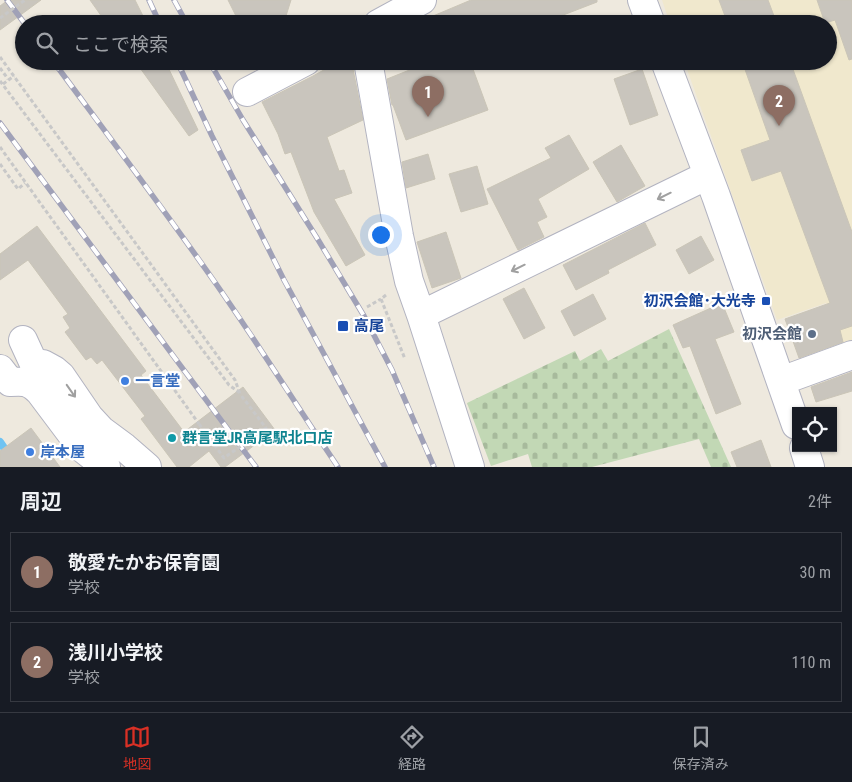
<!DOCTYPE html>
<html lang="ja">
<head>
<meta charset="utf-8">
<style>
  body { margin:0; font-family:"Roboto Condensed","Noto Sans JP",sans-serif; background:#242831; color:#f1f3f6 }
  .controls { position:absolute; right:15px; bottom:15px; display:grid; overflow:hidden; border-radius:0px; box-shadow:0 1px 4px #0004 }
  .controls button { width:45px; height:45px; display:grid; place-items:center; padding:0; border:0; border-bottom:1px solid #363941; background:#171b24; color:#f1f3f6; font:25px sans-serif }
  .you { position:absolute; left:380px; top:234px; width:18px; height:18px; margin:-12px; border:4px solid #fff; border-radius:50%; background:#1a73e8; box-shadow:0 0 0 8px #1a73e833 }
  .badge { display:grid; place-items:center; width:32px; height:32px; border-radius:50%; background:#d93025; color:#fff; font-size:16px; font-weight:700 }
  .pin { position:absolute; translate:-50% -41px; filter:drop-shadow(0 1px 2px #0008) }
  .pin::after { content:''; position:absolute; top:26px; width:18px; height:15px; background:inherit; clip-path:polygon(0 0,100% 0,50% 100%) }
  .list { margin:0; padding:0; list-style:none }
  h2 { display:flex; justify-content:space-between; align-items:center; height:65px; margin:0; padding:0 20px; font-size:21px }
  h2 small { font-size:16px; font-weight:400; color:#9ea1a6 }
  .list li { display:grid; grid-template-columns:32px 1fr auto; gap:15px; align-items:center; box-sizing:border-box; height:80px; margin:0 10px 10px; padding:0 10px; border:1px solid #363941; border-radius:0px }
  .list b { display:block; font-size:19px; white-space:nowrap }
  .list p { margin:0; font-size:16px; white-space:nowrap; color:#9ea1a6 }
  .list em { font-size:16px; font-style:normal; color:#9ea1a6 }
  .icon { flex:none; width:28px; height:28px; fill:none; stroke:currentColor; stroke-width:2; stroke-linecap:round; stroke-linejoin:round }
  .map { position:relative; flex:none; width:852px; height:467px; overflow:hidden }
  .search { position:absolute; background:#171b24; box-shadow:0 1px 4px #0004; left:15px; right:15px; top:15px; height:55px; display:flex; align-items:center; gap:12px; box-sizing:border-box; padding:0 18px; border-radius:28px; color:#9ea1a6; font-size:19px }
  .sheet { height:245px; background:#171b24 }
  nav { display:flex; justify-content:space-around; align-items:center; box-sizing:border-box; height:70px; border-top:1px solid #363941; background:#171b24; font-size:14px; color:#9ea1a6 }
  nav a { display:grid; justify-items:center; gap:2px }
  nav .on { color:#d93025 }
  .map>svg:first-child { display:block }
  .education { fill:#f0e8cd }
  .cemetery { fill:url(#cemetery-stones) }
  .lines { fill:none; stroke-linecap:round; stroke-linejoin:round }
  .stream { stroke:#6fc3f2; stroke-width:8 }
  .building { fill:#c9c5bd; stroke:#cac5b7 }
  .minor-casing { stroke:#b2b3c0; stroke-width:30 }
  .path { stroke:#c8c8c8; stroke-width:3; stroke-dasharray:4 2.5; stroke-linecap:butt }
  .minor { stroke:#fff; stroke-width:28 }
  .rail-casing { stroke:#a0a1b7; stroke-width:5.5 }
  .rail { stroke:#fff; stroke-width:4; stroke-dasharray:11; stroke-linecap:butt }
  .path-bridge { stroke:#c8c8c8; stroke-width:3; stroke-dasharray:4 2.5; stroke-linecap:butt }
  .oneway { stroke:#a0a0a0 }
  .transit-dot { fill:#1a4fb4; stroke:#fff; stroke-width:2 }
  .service-dot { fill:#5c6f8a; stroke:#fff; stroke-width:2 }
  .shop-dot { fill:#3f7fe0; stroke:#fff; stroke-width:2 }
  .culture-dot { fill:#0f9aa8; stroke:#fff; stroke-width:2 }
  .labels { text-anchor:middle; stroke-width:4.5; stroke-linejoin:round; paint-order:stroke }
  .transit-label { font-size:15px; font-weight:bold; fill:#164399; stroke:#fff; text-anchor:end }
  .service-label { font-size:15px; font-weight:bold; fill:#4e5e75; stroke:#fff; text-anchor:end }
  .shop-label { font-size:15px; font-weight:bold; fill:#366cbe; stroke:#fff; text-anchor:start }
  .culture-label { font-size:15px; font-weight:bold; fill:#0d838f; stroke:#fff; text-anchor:start }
</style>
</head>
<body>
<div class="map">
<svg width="852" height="467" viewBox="0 0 852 467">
  <defs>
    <pattern id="cemetery-stones" width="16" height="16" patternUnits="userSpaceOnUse" patternTransform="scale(1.25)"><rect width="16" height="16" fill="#c2d8b5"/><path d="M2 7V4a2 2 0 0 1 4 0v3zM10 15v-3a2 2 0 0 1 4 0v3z" fill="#a7ba9c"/></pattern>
  </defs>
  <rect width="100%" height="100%" fill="#eee9de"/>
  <path class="education" d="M662 0H852V355L844 358 826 303 777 320 684 61H828V24H670Z"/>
  <path class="cemetery" d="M669 329 731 467H711L699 439 592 467H532L528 454 491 466 467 403 575 351 580 361 601 349 608 361Z"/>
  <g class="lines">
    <path class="stream" d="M0 442 17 467"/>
  </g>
  <path class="building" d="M8 0H41L0 30V6Z
    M90 0H135L147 24H107Z
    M228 0H291L285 19 280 24H240Z
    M471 0H597V2L540 24H414Z
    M719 0H768L777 24H728Z
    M817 0H852V59L849 60 835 20 825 23Z
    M135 61H165L198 130 189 136Z
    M340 61H350L353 69 363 120 327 137 339 171 344 170 352 193 334 199 365 255 346 266 314 212 291 152 285 154 278 134 262 102 313 76Z
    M408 61H470L488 110 406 140 393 105H392L387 79 412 69Z
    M742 61H790L852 232V326L840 330 843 342 799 358 785 319 830 303 781 171 752 181 741 150 770 140Z
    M642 69 658 115 630 125 614 79Z
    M569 135 589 169 538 199 547 217 537 222 544 237 518 250 487 189 551 158 545 148Z
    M621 145 645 186 617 202 593 162Z
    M428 154 435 179 406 188 402 162Z
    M477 166 488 204 461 212 449 174Z
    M645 223 656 245 608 270 609 273 576 290 563 265Z
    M37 226 146 371 141 375 184 432 243 387 275 430 225 467H221L209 451 189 467H177L141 419 145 416 102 360 97 364 91 357 86 360 65 332 70 328 63 317 68 314 28 260 0 280V254Z
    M446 232 461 278 432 288 417 242Z
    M701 236 714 260 689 274 676 250Z
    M524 288 545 328 524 339 503 299Z
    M593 294 606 319 574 336 561 311Z
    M722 303 734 332 715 339 741 404 716 414 690 346 683 348 673 325Z
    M852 372V391L816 402 811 387Z
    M31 428 60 467H0V451Z
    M761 440 771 467H737L731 452Z"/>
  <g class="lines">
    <defs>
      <path id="minor" d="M642 0 651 24
        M378 24 422 0
        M368 61 399 236 409 281 421 315 470 467
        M665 61 716 196 796 425
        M247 92 306 61
        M421 315 708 175
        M23 340 34 364
        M34 364H43L54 370 61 376 89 417 101 430 124 447 147 467
        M0 369 10 382C24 381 29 381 40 392L82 448 106 467
        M781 381 852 355
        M804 448 810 467"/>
    </defs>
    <use href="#minor" class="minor-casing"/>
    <path class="path" d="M0 57 235 380 240 394
      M0 68 8 79
      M0 81 229 385 240 393
      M3 84 14 76
      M0 147 199 424
      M0 164 18 189 25 183
      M386 295 381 299 405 359
      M367 307 381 299"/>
    <use href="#minor" class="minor"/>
    <defs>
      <path id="rail" d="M7 0 25 24
        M149 0 160 24
        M174 0 187 24
        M53 61C107 134 162 207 214 281 257 342 296 405 338 467
        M177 61 212 136 284 280 385 467
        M209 61 243 120 317 238 364 316 392 370 434 467
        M0 123 256 467"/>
    </defs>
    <use href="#rail" class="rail-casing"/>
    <use href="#rail" class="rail"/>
    <path class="path-bridge" d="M0 18 25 0
      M199 424 224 458 266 428 240 394"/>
  </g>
  <defs><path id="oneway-shaft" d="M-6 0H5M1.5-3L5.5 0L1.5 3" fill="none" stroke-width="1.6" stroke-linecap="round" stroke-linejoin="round" transform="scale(1.25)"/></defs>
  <g class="oneway">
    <use href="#oneway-shaft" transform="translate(664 196) rotate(154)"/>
    <use href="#oneway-shaft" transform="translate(518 268) rotate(154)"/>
    <use href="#oneway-shaft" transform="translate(71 391) rotate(55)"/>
  </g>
  <g class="transit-dot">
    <rect x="761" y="296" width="10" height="10" rx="2.5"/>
    <rect x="337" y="320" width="12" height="12" rx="2.5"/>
  </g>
  <circle class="service-dot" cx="812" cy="334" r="5"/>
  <g class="shop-dot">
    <circle cx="125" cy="381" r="5"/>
    <circle cx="30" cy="452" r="5"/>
  </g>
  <circle class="culture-dot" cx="172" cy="438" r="5"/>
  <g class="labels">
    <g class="transit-label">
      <text x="756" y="306">初沢会館･大光寺</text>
      <text x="354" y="331" text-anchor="start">高尾</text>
    </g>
    <g class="service-label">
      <text x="802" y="339">初沢会館</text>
    </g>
    <g class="shop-label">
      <text x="135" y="386">一言堂</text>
      <text x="40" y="457">岸本屋</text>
    </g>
    <g class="culture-label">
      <text x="182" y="443">群言堂JR高尾駅北口店</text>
    </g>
  </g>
</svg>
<div class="controls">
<button><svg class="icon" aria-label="locate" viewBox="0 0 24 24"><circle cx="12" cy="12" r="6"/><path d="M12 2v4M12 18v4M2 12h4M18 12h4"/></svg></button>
</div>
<div class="you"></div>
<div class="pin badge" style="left:428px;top:117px;background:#8d6e63">1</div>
<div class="pin badge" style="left:779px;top:126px;background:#8d6e63">2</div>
<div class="search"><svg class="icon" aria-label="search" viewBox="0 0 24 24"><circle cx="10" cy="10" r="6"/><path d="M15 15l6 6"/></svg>ここで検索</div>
</div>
<section class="sheet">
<h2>周辺<small>2件</small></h2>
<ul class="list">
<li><span class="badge" style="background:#8d6e63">1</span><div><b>敬愛たかお保育園</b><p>学校</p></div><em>30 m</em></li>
<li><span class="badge" style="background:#8d6e63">2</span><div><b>浅川小学校</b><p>学校</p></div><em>110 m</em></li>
</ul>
</section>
<nav>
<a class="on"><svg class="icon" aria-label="map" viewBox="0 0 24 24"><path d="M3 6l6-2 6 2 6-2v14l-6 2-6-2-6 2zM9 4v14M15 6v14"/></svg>地図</a>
<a><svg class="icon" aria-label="directions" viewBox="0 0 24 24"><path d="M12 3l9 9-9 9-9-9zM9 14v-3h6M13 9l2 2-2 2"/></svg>経路</a>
<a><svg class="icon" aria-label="saved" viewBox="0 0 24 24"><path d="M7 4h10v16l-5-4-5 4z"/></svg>保存済み</a>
</nav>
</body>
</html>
